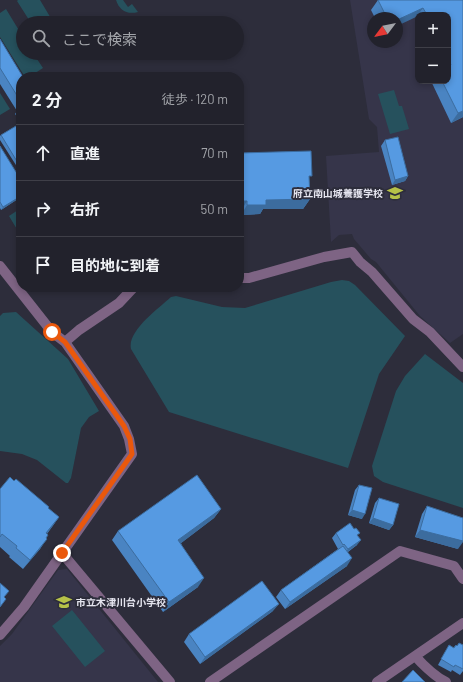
<!DOCTYPE html>
<html lang="ja">
<head>
<meta charset="utf-8">
<style>
  body { margin:0; font-family:Barlow,"Noto Sans JP",sans-serif; background:#2e2f38; color:#f1f3f6 }
  .controls { position:absolute; right:12px; top:12px; display:grid; overflow:hidden; border-radius:8px; box-shadow:0 2px 6px #0003 }
  .controls button { width:36px; height:36px; display:grid; place-items:center; padding:0; border:0; border-bottom:1px solid #3f3f48; background:#22222c; color:#f1f3f6; font:20px sans-serif }
  .compass { position:absolute; left:367px; top:12px; width:36px; height:36px; border-radius:50%; background:#22222c; box-shadow:0 2px 6px #0003; rotate:238deg }
  .stop { position:absolute; width:12px; height:12px; margin:-9px; border:3px solid #ea580c; border-radius:50%; background:#fff }
  .stop.end { background:#ea580c; border-color:#fff; box-shadow:0 1px 4px #0008 }
  .list { margin:0; padding:0; list-style:none }
  h2 { display:flex; justify-content:space-between; align-items:center; height:52px; margin:0; padding:0 16px; font-size:17px }
  h2 small { font-size:13px; font-weight:400; color:#a2a4a9 }
  .list li { display:grid; grid-template-columns:26px 1fr auto; gap:12px; align-items:center; box-sizing:border-box; height:56px; padding:0 16px; border-top:1px solid #3f3f48 }
  .list b { display:block; font-size:15px; white-space:nowrap }
  .list em { font-size:13px; font-style:normal; color:#a2a4a9 }
  .icon { flex:none; width:22px; height:22px; fill:none; stroke:currentColor; stroke-width:2; stroke-linecap:round; stroke-linejoin:round }
  .map { position:relative; flex:none; width:463px; height:682px; overflow:hidden }
  .search { position:absolute; background:#22222c; box-shadow:0 2px 6px #0003; left:16px; top:16px; width:228px; height:44px; display:flex; align-items:center; gap:10px; box-sizing:border-box; padding:0 14px; border-radius:22px; color:#a2a4a9; font-size:15px }
  .panel { position:absolute; background:#22222c; box-shadow:0 2px 6px #0003; left:16px; top:72px; width:228px; height:220px; border-radius:16px }
  .map>svg:first-child { display:block }
  .built { fill:#36354a; fill-rule:evenodd }
  .water { fill:#26515d }
  .lines { fill:none; stroke-linecap:round; stroke-linejoin:round }
  .street { stroke:#7e6484; stroke-width:10 }
  .wall { fill:#4a84c2 }
  .shaded-wall { fill:#3c6c9e }
  .building { fill:#569ae2; stroke:#3c6c9e }
  .route { stroke:#ea580c; stroke-width:5 }
  .labels { text-anchor:middle; stroke-width:4; stroke-linejoin:round; paint-order:stroke }
  .poi-label { font-size:10px; font-weight:bold; fill:#e5e5ef; stroke:#2d2d3b; text-anchor:end }
</style>
</head>
<body>
<div class="map">
<svg width="463" height="682" viewBox="0 0 463 682">
  <rect width="100%" height="100%" fill="#2d2d3b"/>
  <path class="built" d="M350 0H463V334L450 343 420 316 376 262 371 259 354 239 352 234 339 235 331 242 326 156 379 152 377 127 369 119ZM418 15H448V81H418ZM373 18H397V42H373Z
    M67 569 158 682H0V646L12 634 58 570Z"/>
  <path class="water" d="M18 0H40L52 20 47 23H31L17 1Z
    M116 0H123L128 7 132 4 138 12C127 15 119 10 116 0Z
    M6 9 23 37V53H33L43 68 29 77H25L0 37V13Z
    M394 90 399 106H402L409 129 390 134 378 94Z
    M0 93 10 109 0 115Z
    M21 208V236L9 216Z
    M342 280 349 281 355 285 405 336 379 374 348 468 169 412 131 349C127 331 158 309 171 297L176 296 222 307 245 308 331 282Z
    M16 312 68 359 99 411 89 417 81 428 71 478 68 483H66L37 460 22 454 0 451V316L3 313Z
    M425 354 463 383V508L383 482 374 476 372 466 396 391 405 376Z
    M72 610 105 651 85 667 52 626Z"/>
  <g class="lines">
    <path class="street" d="M0 266 52 332 65 342 124 426 129 439 132 454 24 607 0 635
      M239 278H249L324 257 352 252 360 262 372 272 413 319 430 332 463 367
      M65 342 79 330 119 303 134 287
      M62 553 170 682
      M415 656C424 666 434 676 446 682
      M210 682 400 551 454 566 463 579
      M377 682 463 623"/>
  </g>
  <path class="wall" d="M378 0H463V117L451 123 431 81H448V15H418V21L416 17 375 18 371 10Z
    M0 39 21 77V117L18 118 15 114 17 111 0 84Z
    M21 123V173L0 140V136L1 135Z
    M385 140 408 176 405 181 392 185 381 146Z
    M0 146 21 197 1 210 0 208Z
    M239 153 309 180 310 199 303 209H263L260 214 241 215V211H239Z
    M359 485 362 519 348 515 355 490Z
    M0 489 48 508 59 517 47 534 46 539 40 549 23 569 9 557 10 556 0 547Z
    M379 498 393 525 389 530 369 523 375 503Z
    M427 506 458 549 415 537 422 514Z
    M221 509 214 518 181 543 198 587 163 612 112 540 118 531Z
    M336 533 358 536 357 545 348 552 347 566 285 609 276 597 281 590 338 549 332 538Z
    M273 611 200 664 184 642 189 634Z
    M449 645 453 648 456 645 457 646 463 645V671L460 675 452 670 451 672 438 665Z"/>
  <path class="shaded-wall" d="M423 8 416 17 397 26V20Z
    M463 111V117L451 123 458 113Z
    M408 176 405 181 392 185 395 180Z
    M21 196V197L1 210 3 207Z
    M310 199 303 209H263L260 214 241 215 247 205 266 200Z
    M239 201H247L241 211H239Z
    M221 509 214 518 172 550 178 540Z
    M352 510 365 514 362 519 348 515Z
    M59 517 52 527 39 543 46 533Z
    M373 518 393 525 389 530 369 523Z
    M420 530 463 541V542L458 549 415 537Z
    M47 539 40 549 23 569 30 560Z
    M361 540 357 545 344 554 348 549Z
    M352 558 347 566 285 609 290 602Z
    M204 578 198 587 163 612 169 602Z
    M279 604 273 611 200 664 205 657Z"/>
  <path class="building" d="M378 0H463V111L458 113 442 81H448V66L451 65 448 59V15H427L423 8 397 20V18H387Z
    M0 39 23 77H21V102L0 68Z
    M21 123V168L1 135Z
    M398 137 408 176 395 180 385 140Z
    M0 146 21 180V196L3 207 0 202Z
    M311 151 312 176H309L310 199 266 200V205H247V201H239V153Z
    M197 475 221 509 178 540 204 578 169 602 118 531Z
    M10 477 14 481 16 479 49 507 48 508 59 517 46 533 48 535 46 538 47 539 30 560 16 548 17 546 2 534 0 537V489Z
    M359 485 372 488 365 514 352 510Z
    M379 498 399 504 393 525 373 518Z
    M427 506 463 518V541L420 530Z
    M350 523 354 529 356 528 360 533 357 535 361 540 348 549 344 544 343 545 336 533Z
    M343 546 352 558 290 602 281 590Z
    M262 581 279 604 205 657 189 634Z
    M0 583 9 591 4 597 6 599 0 607Z
    M459 643 463 645V669L455 665 454 667 441 659 449 645 454 648 456 645 457 646Z
    M413 670 425 682H402Z"/>
  <g class="lines">
    <path class="route" d="M52 332 65 342 124 426 130 439 132 454 62 553"/>
  </g>
  <defs>
    <symbol id="school-bare" viewBox="-9 -9 18 18"><path d="M0-5L7-2L0 1L-7-2ZM-4 1L0 2.5L4 1V4Q0 6-4 4Z" fill="#b6c148" stroke="#2d2d3b" stroke-width="2.5" paint-order="stroke"/></symbol>
  </defs>
  <g fill-rule="evenodd">
    <use href="#school-bare" x="384" y="182" width="22" height="22"/>
    <use href="#school-bare" x="53" y="591" width="22" height="22"/>
  </g>
  <g class="labels">
    <g class="poi-label">
      <text x="383" y="197">府立南山城養護学校</text>
      <text x="76" y="606" text-anchor="start">市立木津川台小学校</text>
    </g>
  </g>
</svg>
<div class="controls">
<button>+</button>
<button>−</button>
</div>
<svg class="compass" viewBox="-18 -18 36 36"><path d="M0-13l5 13h-10z" fill="#e53935"/><path d="M0 13l5-13h-10z" fill="#a2a4a9"/></svg>
<div class="stop" style="left:52px;top:332px"></div>
<div class="stop end" style="left:62px;top:553px"></div>
<div class="search"><svg class="icon" aria-label="search" viewBox="0 0 24 24"><circle cx="10" cy="10" r="6"/><path d="M15 15l6 6"/></svg>ここで検索</div>
<section class="panel">
<h2>2 分<small>徒歩 · 120 m</small></h2>
<ul class="list">
<li><svg class="icon" aria-label="ahead" viewBox="0 0 24 24"><path d="M12 20V5M6 11l6-6 6 6"/></svg><div><b>直進</b></div><em>70 m</em></li>
<li><svg class="icon" aria-label="right" viewBox="0 0 24 24"><path d="M7 20v-9h11M14 6l5 5-5 5"/></svg><div><b>右折</b></div><em>50 m</em></li>
<li><svg class="icon" aria-label="arrive" viewBox="0 0 24 24"><path d="M6 21V4h12l-3 4 3 4H6"/></svg><div><b>目的地に到着</b></div></li>
</ul>
</section>
</div>
</body>
</html>
